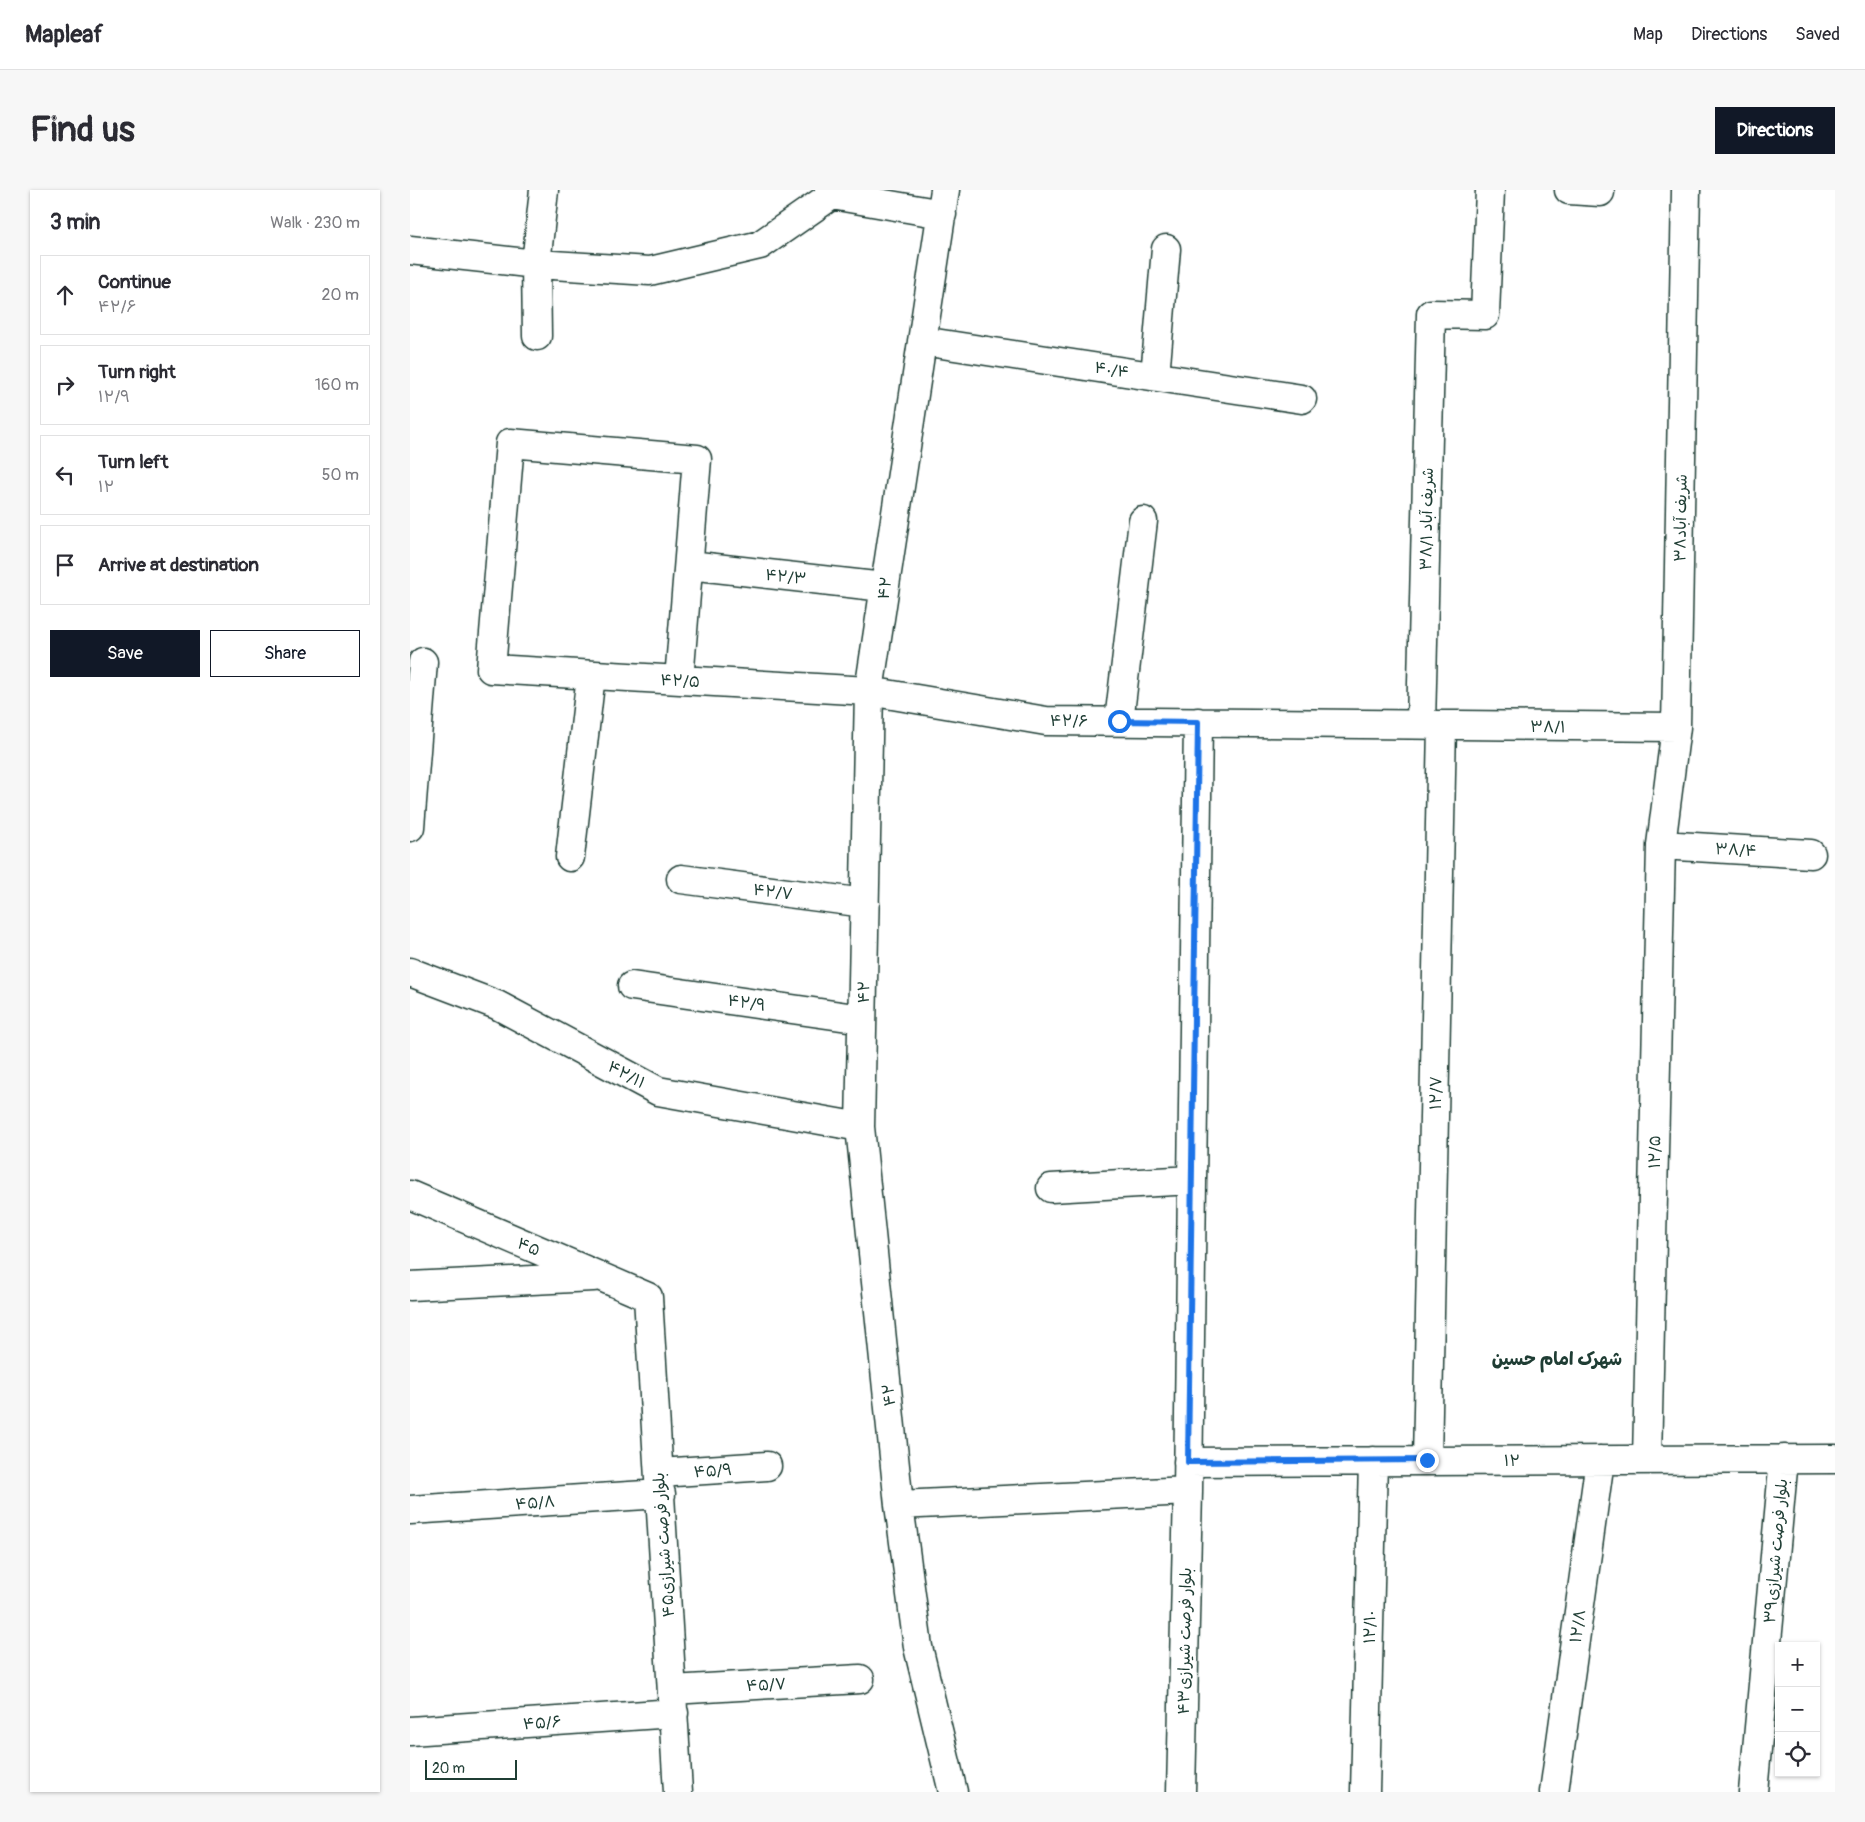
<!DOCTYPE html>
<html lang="en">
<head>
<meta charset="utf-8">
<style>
  body { margin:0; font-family:Pangolin,"Playpen Sans Arabic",sans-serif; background:#f7f7f7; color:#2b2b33 }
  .controls { position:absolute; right:15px; bottom:15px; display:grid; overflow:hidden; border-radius:0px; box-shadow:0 1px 4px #0004 }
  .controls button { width:45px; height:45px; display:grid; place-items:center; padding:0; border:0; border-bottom:1px solid #e1e1e2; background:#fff; color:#2b2b33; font:25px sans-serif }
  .scale { position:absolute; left:15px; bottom:12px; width:92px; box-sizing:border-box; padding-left:5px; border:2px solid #1f3d34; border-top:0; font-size:14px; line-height:18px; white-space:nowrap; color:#1f3d34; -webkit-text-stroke:4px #fff; paint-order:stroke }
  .stop { position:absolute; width:15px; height:15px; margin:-11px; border:4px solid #1a73e8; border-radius:50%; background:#fff }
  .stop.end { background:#1a73e8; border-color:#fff; box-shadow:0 1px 5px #0008 }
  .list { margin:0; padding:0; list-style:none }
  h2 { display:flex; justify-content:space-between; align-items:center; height:65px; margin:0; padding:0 20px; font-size:21px }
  h2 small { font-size:16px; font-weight:400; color:#7c7c81 }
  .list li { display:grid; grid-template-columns:32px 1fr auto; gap:15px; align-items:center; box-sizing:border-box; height:80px; margin:0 10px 10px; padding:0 10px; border:1px solid #e1e1e2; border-radius:0px }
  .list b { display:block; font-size:19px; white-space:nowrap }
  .list p { margin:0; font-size:16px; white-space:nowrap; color:#7c7c81 }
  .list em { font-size:16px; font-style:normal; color:#7c7c81 }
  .actions { display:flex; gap:10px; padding:15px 20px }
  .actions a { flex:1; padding:11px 0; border:1px solid #111827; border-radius:0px; text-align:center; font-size:18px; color:#111827 }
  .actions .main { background:#111827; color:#fff }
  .icon { flex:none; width:28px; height:28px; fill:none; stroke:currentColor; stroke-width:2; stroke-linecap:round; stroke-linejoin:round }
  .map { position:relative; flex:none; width:1425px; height:1602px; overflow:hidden; border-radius:0px }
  header { display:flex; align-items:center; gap:30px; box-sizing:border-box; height:70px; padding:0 25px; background:#fff; border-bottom:1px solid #e1e1e2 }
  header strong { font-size:24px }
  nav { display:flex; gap:28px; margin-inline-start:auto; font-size:18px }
  .intro { display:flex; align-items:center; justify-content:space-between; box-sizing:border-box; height:120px; padding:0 30px }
  h1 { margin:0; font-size:35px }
  .button { padding:12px 22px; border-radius:0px; background:#111827; color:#fff; font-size:18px; font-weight:700 }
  main { display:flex; gap:30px; padding:0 30px }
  aside { flex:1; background:#fff; border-radius:0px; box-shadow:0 1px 4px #0004 }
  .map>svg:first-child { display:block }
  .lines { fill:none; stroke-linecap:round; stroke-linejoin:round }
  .minor-casing { stroke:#1f3d34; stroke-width:31 }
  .minor { stroke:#fff; stroke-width:28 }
  .route { stroke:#1a73e8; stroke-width:6 }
  .labels { text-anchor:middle; stroke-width:5; stroke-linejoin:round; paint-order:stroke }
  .street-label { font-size:16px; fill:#1f3d34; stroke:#fff }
  .neighbourhood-label { font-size:18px; font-weight:bold; fill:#1f3d34; stroke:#fff }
</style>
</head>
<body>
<header>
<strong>Mapleaf</strong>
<nav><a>Map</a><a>Directions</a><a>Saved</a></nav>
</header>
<div class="intro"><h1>Find us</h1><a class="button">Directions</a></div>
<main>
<aside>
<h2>3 min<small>Walk · 230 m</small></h2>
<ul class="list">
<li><svg class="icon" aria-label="ahead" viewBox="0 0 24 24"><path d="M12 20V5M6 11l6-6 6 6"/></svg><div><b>Continue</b><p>۴۲/۶</p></div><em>20 m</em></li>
<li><svg class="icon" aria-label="right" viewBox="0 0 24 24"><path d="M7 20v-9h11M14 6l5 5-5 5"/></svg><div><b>Turn right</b><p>۱۲/۹</p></div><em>160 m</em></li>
<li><svg class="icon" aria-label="left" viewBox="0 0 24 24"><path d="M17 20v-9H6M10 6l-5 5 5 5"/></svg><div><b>Turn left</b><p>۱۲</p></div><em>50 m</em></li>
<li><svg class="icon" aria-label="arrive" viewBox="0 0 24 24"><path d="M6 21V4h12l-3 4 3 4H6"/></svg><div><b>Arrive at destination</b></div></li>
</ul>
<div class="actions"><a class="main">Save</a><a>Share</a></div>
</aside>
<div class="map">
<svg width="1425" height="1602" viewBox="0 0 1425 1602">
  <rect width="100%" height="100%" fill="#fff"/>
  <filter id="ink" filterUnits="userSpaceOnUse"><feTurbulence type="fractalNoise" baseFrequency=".02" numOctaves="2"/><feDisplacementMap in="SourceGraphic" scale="10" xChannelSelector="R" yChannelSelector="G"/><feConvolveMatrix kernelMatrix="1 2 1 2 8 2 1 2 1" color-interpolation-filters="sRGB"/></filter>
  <g filter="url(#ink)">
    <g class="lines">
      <defs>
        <path id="minor" d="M419 0 422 5 532 24
          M535 0 459 501 450 937 489 1315 508 1457 543 1602
          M1159 0 1190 2
          M0 60 126 74 240 81 350 55 422 5
          M127 146 126 74 134 0
          M512 151 892 209
          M745 186 756 59
          M279 375 474 397
          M269 490 287 269 100 253 81 479 459 501 636 531 1266 537
          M709 531 733 331
          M1011 534 1021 124 1075 125 1080 0
          M0 637 13 472
          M1251 655 1401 664
          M160 667 181 485
          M271 689 455 713
          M0 782 87 815 248 901 450 937
          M222 796 452 829
          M641 998 782 990
          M0 1005 238 1107 268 1602
          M0 1096 183 1087
          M1237 1269 1251 655 1266 537 1276 0
          M1017 1270 1032 535
          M778 1272 1425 1269
          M249 1283 357 1276
          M489 1315 778 1301
          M0 1320 251 1304
          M262 1500 450 1489
          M0 1541 264 1523
          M771 1602 778 1301 788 532
          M955 1602 963 1271
          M1144 1602 1190 1270
          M1343 1602 1374 1269"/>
      </defs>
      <use href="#minor" class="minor-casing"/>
      <use href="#minor" class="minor"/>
    </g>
  </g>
  <g class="lines" filter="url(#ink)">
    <path class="route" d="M709 531 788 532 778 1272 1017 1270"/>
  </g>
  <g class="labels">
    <g class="street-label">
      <text transform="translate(702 179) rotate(9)" y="6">۴۰/۴</text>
      <text transform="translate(1270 328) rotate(-89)" y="6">شریف آباد۳۸</text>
      <text transform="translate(1016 329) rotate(-89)" y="6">۳۸/۱ شریف آباد</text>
      <text transform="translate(376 386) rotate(6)" y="6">۴۲/۳</text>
      <text transform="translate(474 398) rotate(-81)" y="6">۴۲</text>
      <text transform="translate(270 490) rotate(3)" y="6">۴۲/۵</text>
      <text transform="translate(659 530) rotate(1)" y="6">۴۲/۶</text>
      <text transform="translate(1138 536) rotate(1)" y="6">۳۸/۱</text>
      <text transform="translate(1326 659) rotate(3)" y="6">۳۸/۴</text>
      <text transform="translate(363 701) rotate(7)" y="6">۴۲/۷</text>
      <text transform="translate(453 802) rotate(-89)" y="6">۴۲</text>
      <text transform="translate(337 812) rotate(8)" y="6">۴۲/۹</text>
      <text transform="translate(217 884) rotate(28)" y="6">۴۲/۱۱</text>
      <text transform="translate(1025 903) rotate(-89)" y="6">۱۲/۷</text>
      <text transform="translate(1244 962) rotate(-89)" y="6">۱۲/۵</text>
      <text transform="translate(119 1056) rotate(23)" y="6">۴۵</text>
      <text transform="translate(478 1205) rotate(-96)" y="6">۴۲</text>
      <text x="1102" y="1276">۱۲</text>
      <text transform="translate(303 1280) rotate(-4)" y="6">۴۵/۹</text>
      <text transform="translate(125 1312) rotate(-4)" y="6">۴۵/۸</text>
      <text transform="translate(253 1355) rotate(-94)" y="6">بلوار فرصت شیرازی۴۵</text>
      <text transform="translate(1365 1361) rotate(-85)" y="6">بلوار فرصت شیرازی۳۹</text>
      <text transform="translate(1167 1436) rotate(-82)" y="6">۱۲/۸</text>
      <text transform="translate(959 1437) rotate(-89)" y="6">۱۲/۱۰</text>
      <text transform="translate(774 1451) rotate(-89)" y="6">بلوار فرصت شیرازی۴۳</text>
      <text transform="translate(356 1494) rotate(-3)" y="6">۴۵/۷</text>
      <text transform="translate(132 1532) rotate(-4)" y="6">۴۵/۶</text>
    </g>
    <g class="neighbourhood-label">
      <text x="1147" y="1175">شهرک امام حسین</text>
    </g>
  </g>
</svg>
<div class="controls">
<button>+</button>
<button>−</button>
<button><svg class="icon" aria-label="locate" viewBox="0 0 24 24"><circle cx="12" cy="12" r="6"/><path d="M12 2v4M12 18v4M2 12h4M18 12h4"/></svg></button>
</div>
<div class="scale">20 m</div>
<div class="stop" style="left:709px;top:531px"></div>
<div class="stop end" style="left:1017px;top:1270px"></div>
</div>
</main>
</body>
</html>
